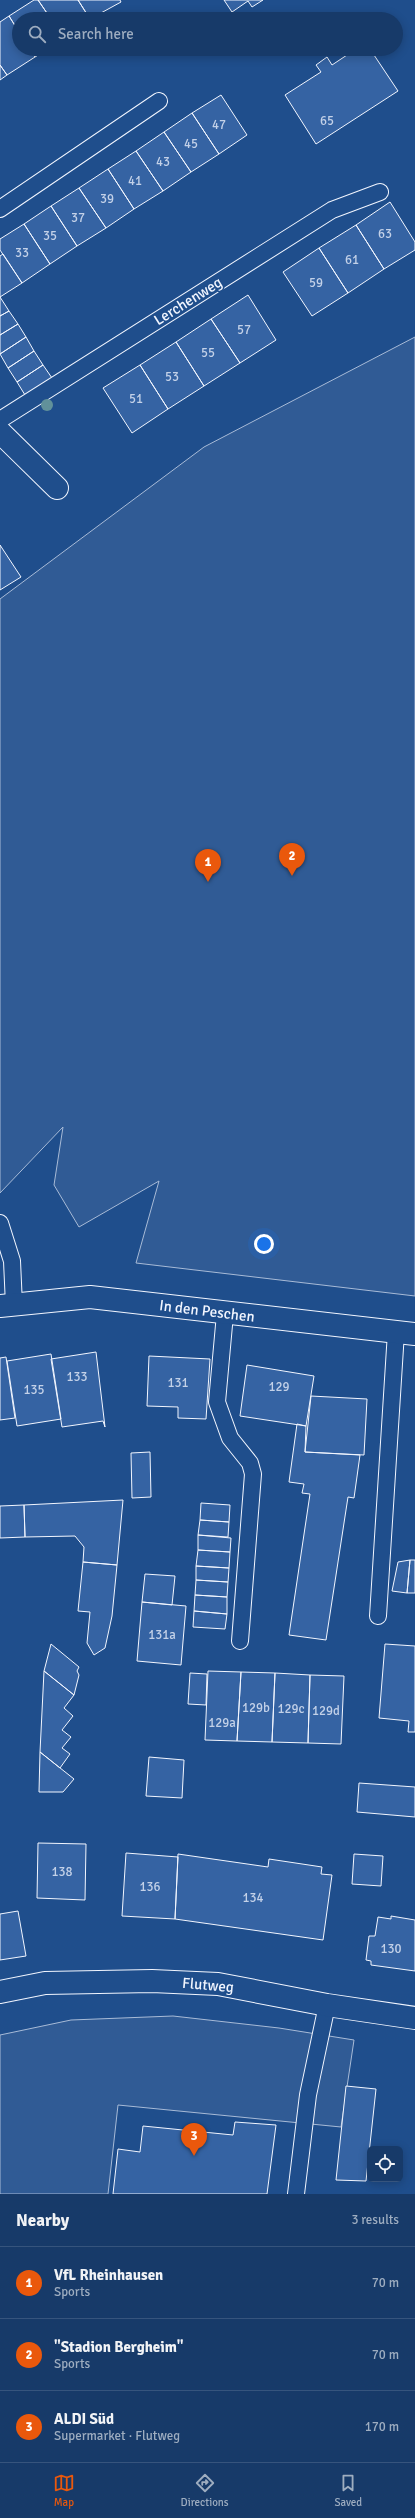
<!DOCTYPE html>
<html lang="en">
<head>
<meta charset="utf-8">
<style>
  body { margin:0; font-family:Signika,sans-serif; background:#20416f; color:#f1f3f6 }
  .controls { position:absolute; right:12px; bottom:12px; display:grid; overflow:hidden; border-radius:6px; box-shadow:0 2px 10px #0003 }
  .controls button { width:36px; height:36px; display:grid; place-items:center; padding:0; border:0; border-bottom:1px solid #36547d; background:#173a69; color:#f1f3f6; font:20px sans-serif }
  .you { position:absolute; left:264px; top:1244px; width:14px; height:14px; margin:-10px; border:3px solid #fff; border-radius:50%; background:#1a73e8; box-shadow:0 0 0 6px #1a73e833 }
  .badge { display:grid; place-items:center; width:26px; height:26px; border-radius:50%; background:#ea580c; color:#fff; font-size:13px; font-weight:700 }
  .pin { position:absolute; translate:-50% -33px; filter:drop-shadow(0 1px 2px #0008) }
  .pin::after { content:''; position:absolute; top:21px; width:14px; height:12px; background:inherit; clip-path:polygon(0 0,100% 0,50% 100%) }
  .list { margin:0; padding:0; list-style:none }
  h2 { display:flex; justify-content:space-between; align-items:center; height:52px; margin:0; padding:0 16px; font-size:17px }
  h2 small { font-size:13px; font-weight:400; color:#9eadc0 }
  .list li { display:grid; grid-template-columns:26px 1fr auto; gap:12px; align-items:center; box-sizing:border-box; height:72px; padding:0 16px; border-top:1px solid #36547d }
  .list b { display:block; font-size:15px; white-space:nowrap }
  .list p { margin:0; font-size:13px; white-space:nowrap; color:#9eadc0 }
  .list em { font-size:13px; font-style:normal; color:#9eadc0 }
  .icon { flex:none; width:22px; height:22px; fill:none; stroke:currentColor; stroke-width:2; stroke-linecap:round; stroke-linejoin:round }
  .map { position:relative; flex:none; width:415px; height:2194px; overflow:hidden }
  .search { position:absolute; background:#173a69; box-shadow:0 2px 10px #0003; left:12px; right:12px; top:12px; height:44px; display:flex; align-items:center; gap:10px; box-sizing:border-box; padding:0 14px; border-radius:22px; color:#9eadc0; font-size:15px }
  .sheet { height:268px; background:#173a69 }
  nav { display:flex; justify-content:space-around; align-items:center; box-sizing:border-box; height:56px; border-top:1px solid #36547d; background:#173a69; font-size:11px; color:#9eadc0 }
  nav a { display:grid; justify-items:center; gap:2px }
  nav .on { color:#ea580c }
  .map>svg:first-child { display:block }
  .built { fill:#305b95; stroke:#a8bbd7 }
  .building { fill:#3563a3; stroke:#f2f6ff }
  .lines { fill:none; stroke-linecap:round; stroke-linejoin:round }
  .service-casing { stroke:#f2f6ff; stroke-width:18 }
  .minor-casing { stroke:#f2f6ff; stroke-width:24 }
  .service { stroke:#1f4e8c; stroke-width:16 }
  .minor { stroke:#1f4e8c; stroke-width:22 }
  .tree { fill:#61919a }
  .labels { text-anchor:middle; stroke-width:3; stroke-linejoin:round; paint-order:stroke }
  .number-label { font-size:13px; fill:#c3d1e8 }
  .street-label { font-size:15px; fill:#f2f6ff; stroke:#1f4e8c }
</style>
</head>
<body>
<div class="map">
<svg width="415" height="2194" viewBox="0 0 415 2194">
  <rect width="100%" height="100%" fill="#1f4e8c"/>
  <path class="built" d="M415 337V1296L136 1263 159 1181 79 1227 54 1185 63 1127 0 1193V599L204 447Z
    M173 2016 279 2028 354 2040 341 2127 118 2105 108 2194H0V2035L71 2020Z"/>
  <path class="building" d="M34 0H38L51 19H19V32L9 16Z
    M38 0H78L90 19H51Z
    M78 0H120L121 2 90 19Z
    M224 0H263L252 7 248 1 232 12Z
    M9 16 19 32V49H30L35 57 7 75 0 65V22Z
    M30 49H48L35 57Z
    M356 49H370L398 91 316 144 285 95 321 72 316 65 327 57 332 65Z
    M0 65 7 75 0 80Z
    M221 95 247 135 219 154 192 113Z
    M192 113 219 154 191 172 164 132Z
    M164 132 191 172 163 191 136 151Z
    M136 151 163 191 134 209 108 169Z
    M108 169 134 209 106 228 79 188Z
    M79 188 106 228 77 246 51 206Z
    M390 202 415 242V250L384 269 356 225Z
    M51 206 77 246 50 264 24 224Z
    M24 224 50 264 22 283 0 250V239Z
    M356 225 384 269 348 293 319 248Z
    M319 248 348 293 312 316 283 272Z
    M3 254 22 283 0 297V256Z
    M248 295 276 340 240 363 211 319Z
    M0 297 9 311 0 316Z
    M9 311 18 324 0 335V316Z
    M211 319 240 363 204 386 176 342Z
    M18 324 26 337 0 354V335Z
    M26 337 34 351 8 368 0 354Z
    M176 342 204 386 168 409 140 365Z
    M34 351 43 365 17 382 8 368Z
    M43 365 52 378 25 395 17 382Z
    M140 365 168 409 132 433 103 388Z
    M0 545 21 577 0 590Z
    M96 1352 105 1427 103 1421 62 1427 51 1359Z
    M51 1354 61 1419 17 1426 7 1361Z
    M149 1356 210 1359 206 1419 178 1418V1407L147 1406Z
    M6 1357 15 1418 0 1420V1358Z
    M247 1365 314 1376 306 1426 240 1416Z
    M311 1396 367 1399 364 1455 305 1452Z
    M297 1424 306 1426 305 1452 360 1455 354 1498 348 1497 326 1640 289 1635 310 1494 302 1493 304 1484 289 1482Z
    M150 1452 151 1497 132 1498 131 1453Z
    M123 1500 117 1565 83 1562 84 1547 75 1536 25 1537 24 1505Z
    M201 1503 230 1505 229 1522 200 1520Z
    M24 1505 25 1537 0 1538V1506Z
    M200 1520 229 1522 228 1537 198 1535Z
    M198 1535 231 1538 230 1552 198 1550Z
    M198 1550 230 1552 229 1568 196 1566Z
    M410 1560H415V1593H407Z
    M410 1560 407 1593 392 1591 398 1562Z
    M83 1562 117 1565 112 1616 105 1648 94 1655 87 1643 90 1612 78 1611Z
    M196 1566 229 1568 228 1582 196 1580Z
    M145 1574 175 1576 172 1605 142 1602Z
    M196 1580 228 1582 227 1597 195 1595Z
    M195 1595 227 1597V1614L194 1611Z
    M142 1602 186 1606 181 1665 137 1661Z
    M194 1611 227 1614 225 1629 193 1627Z
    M51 1644 79 1667 77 1671 79 1675 74 1695 44 1671Z
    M385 1644 415 1646V1732H408L409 1721 379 1718Z
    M44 1671 74 1695 64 1708 73 1716 62 1730 71 1737 62 1748 70 1754 60 1768 40 1752Z
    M208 1671 241 1672 237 1741 205 1740Z
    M241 1672 275 1673 272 1742 237 1741Z
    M190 1673 207 1674 206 1705 188 1704Z
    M275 1673 310 1675 308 1743 272 1742Z
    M310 1675 344 1676 341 1744 308 1743Z
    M40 1752 74 1779 63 1792H39Z
    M149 1757 184 1760 182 1798 146 1796Z
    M359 1783 415 1787V1817L357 1812Z
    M38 1843 86 1844 85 1900 37 1898Z
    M126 1853 178 1857 175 1919 122 1916Z
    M178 1854 268 1867 269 1859 322 1867 321 1874 332 1875 323 1940 175 1919Z
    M354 1854 383 1856 381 1886 352 1884Z
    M18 1911 26 1956 0 1960V1914Z
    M391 1916 415 1920V1971L371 1965V1961L366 1960 369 1936H375L378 1917 391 1919Z
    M346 2086 376 2089 366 2181 336 2180Z
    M235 2122 276 2125 267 2194H113L118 2149 140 2152 143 2126 233 2135Z"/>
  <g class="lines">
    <defs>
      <path id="service" d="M0 209 159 101
        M0 420 332 210 380 192
        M0 1223 12 1261 14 1305
        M225 1314 217 1402 230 1438 250 1463 253 1474 240 1641
        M378 1616 396 1332
        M296 2194 308 2095 327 2005"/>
      <path id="minor" d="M0 432 57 488
        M0 1306 90 1297 415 1334
        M0 1992 45 1983 152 1981 218 1984 327 2005 415 2018"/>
    </defs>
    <use href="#service" class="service-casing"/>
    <use href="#minor" class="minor-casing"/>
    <use href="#service" class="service"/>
    <use href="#minor" class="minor"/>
  </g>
  <circle class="tree" cx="47" cy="405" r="6"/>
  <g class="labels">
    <g class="number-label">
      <text x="327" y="125">65</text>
      <text x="219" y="129">47</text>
      <text x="191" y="148">45</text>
      <text x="163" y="166">43</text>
      <text x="135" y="185">41</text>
      <text x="107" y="203">39</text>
      <text x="78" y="222">37</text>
      <text x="385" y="238">63</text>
      <text x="50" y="240">35</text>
      <text x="22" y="257">33</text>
      <text x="352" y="264">61</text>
      <text x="316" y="287">59</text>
      <text x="244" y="334">57</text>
      <text x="208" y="357">55</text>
      <text x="172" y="381">53</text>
      <text x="136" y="403">51</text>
      <text x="77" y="1381">133</text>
      <text x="178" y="1387">131</text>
      <text x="279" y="1391">129</text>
      <text x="34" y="1394">135</text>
      <text x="162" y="1639">131a</text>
      <text x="256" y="1712">129b</text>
      <text x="291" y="1713">129c</text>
      <text x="326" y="1715">129d</text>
      <text x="222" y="1727">129a</text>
      <text x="62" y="1876">138</text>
      <text x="150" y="1891">136</text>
      <text x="253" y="1902">134</text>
      <text x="391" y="1953">130</text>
    </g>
    <g class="street-label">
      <text transform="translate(188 301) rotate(-32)" y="5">Lerchenweg</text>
      <text transform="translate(207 1311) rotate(7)" y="5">In den Peschen</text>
      <text transform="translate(208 1985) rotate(5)" y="5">Flutweg</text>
    </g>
  </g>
</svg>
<div class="controls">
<button><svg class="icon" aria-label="locate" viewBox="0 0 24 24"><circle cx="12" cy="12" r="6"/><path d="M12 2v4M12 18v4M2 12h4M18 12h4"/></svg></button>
</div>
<div class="you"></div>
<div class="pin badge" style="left:208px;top:882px">1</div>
<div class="pin badge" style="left:292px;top:876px">2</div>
<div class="pin badge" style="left:194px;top:2156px">3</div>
<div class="search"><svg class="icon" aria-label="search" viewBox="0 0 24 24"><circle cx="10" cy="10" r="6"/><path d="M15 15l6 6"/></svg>Search here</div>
</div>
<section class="sheet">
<h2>Nearby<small>3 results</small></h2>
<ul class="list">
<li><span class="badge">1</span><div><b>VfL Rheinhausen</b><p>Sports</p></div><em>70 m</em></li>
<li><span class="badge">2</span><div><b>&quot;Stadion Bergheim&quot;</b><p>Sports</p></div><em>70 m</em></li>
<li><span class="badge">3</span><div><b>ALDI Süd</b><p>Supermarket · Flutweg</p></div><em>170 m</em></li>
</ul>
</section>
<nav>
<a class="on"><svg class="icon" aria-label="map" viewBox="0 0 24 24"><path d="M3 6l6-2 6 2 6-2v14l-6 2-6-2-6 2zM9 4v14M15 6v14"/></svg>Map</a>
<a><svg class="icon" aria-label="directions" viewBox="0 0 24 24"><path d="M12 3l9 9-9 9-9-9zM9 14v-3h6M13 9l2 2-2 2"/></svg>Directions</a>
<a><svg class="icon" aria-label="saved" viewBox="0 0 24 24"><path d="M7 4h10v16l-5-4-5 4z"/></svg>Saved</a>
</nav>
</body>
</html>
